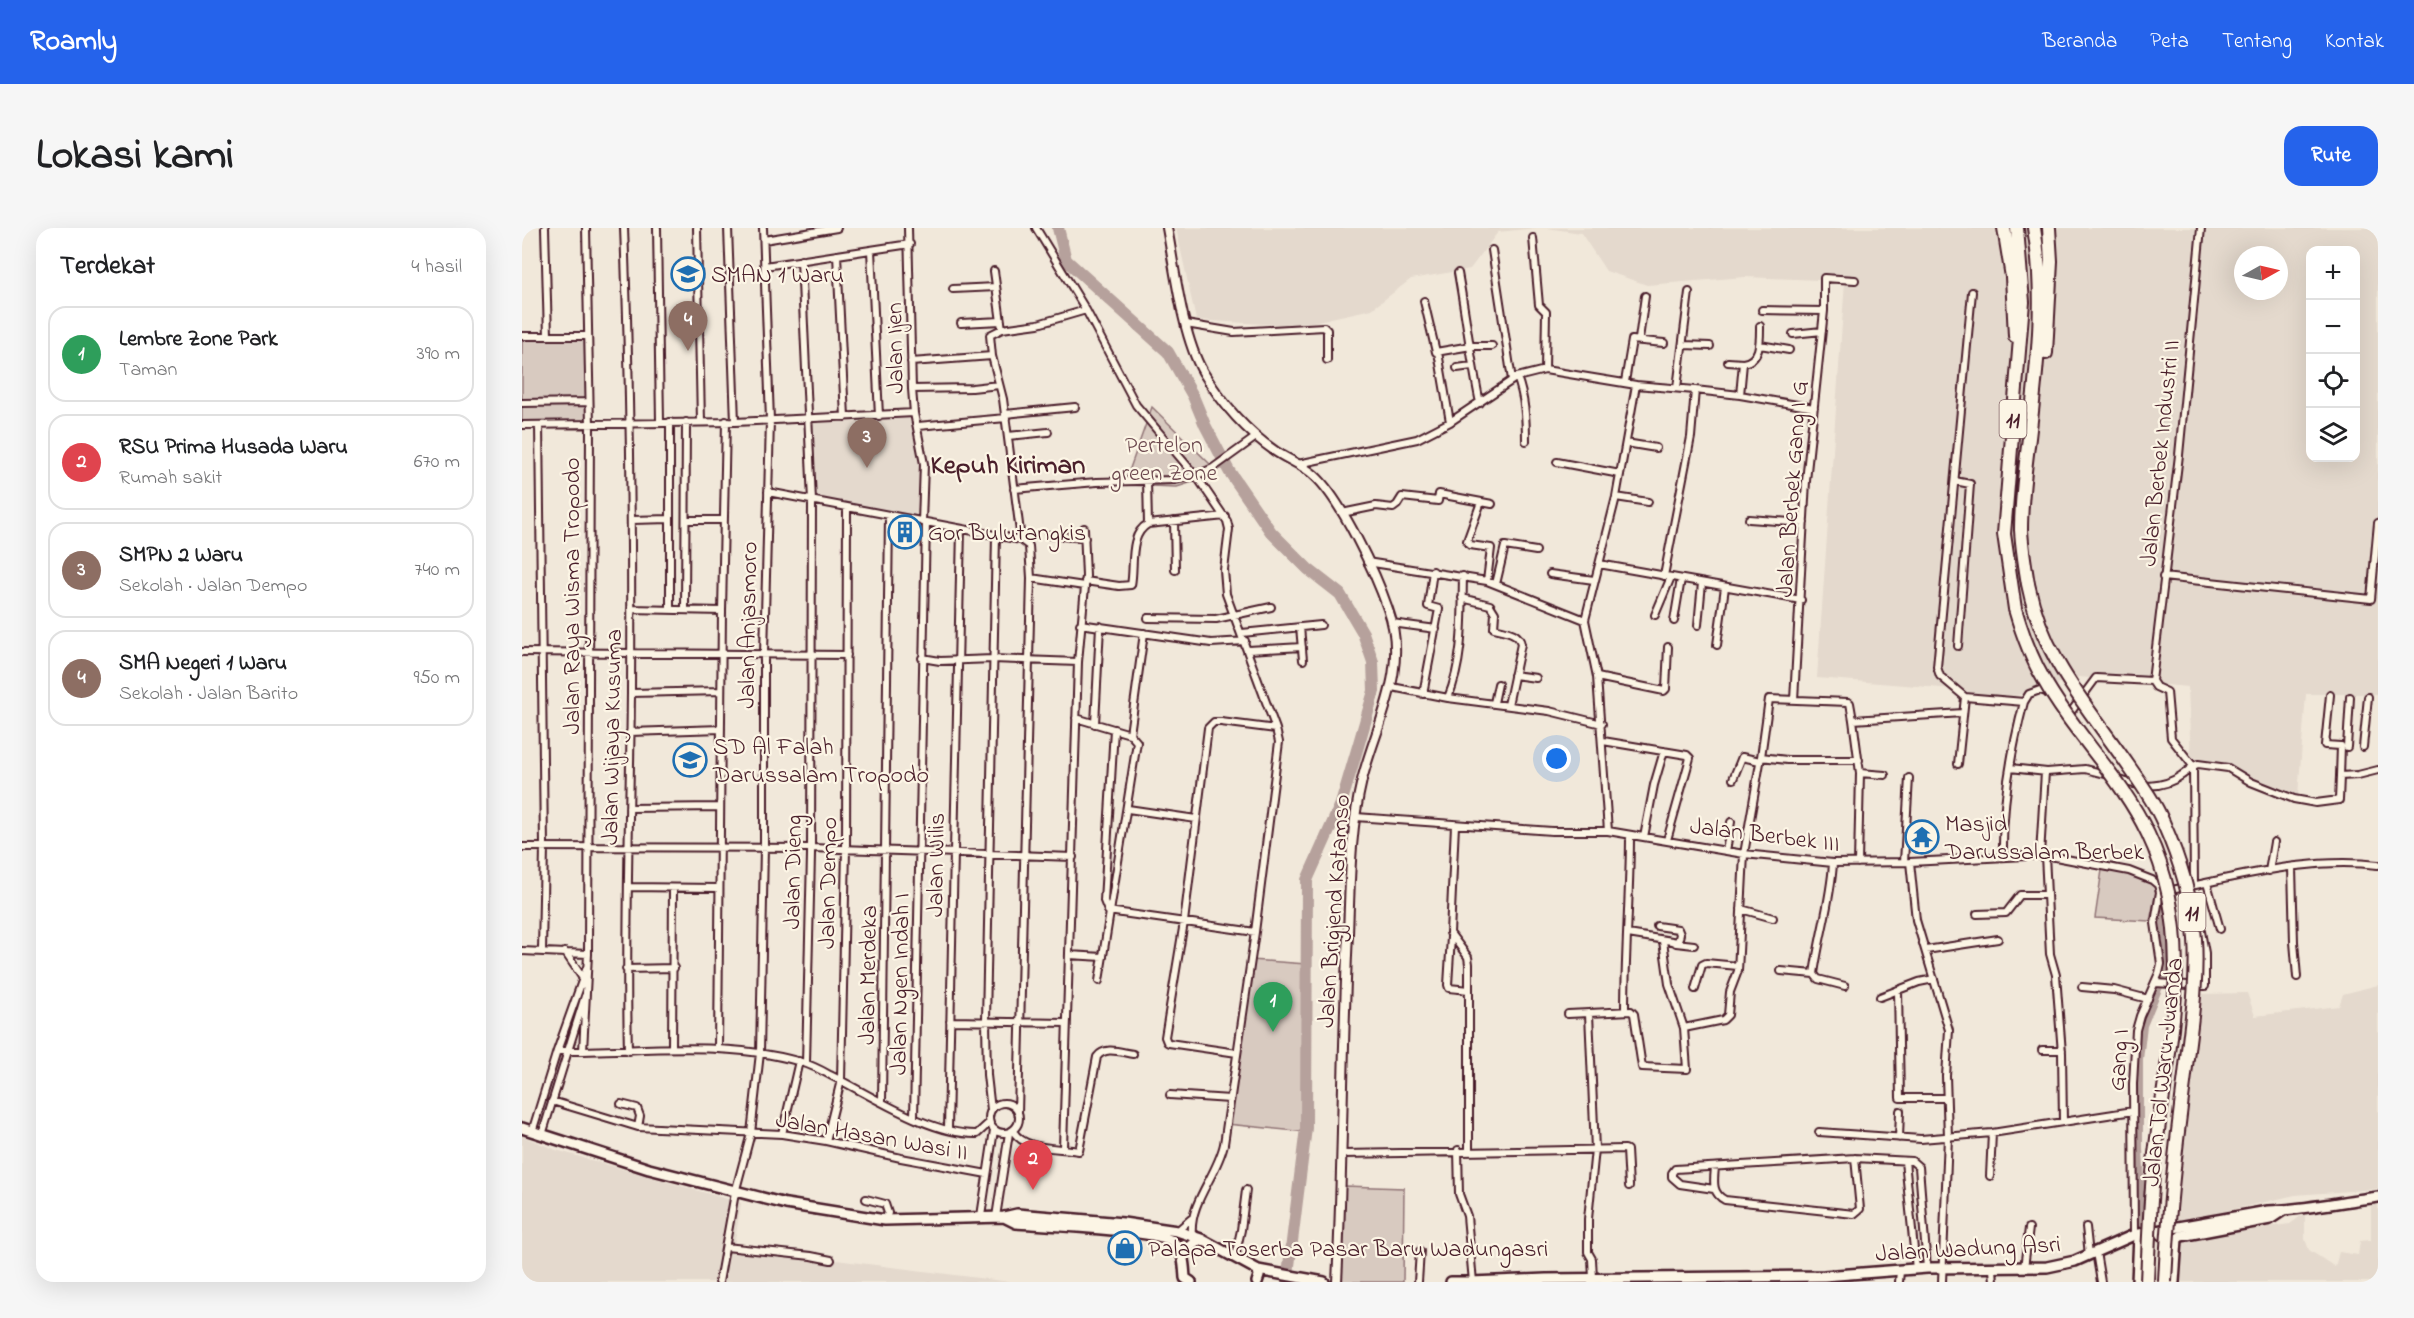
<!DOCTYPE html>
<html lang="id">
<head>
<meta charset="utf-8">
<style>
  body { margin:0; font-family:"Indie Flower",sans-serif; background:#f6f6f6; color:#202124 }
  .controls { position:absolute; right:18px; top:18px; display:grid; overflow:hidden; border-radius:12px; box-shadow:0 6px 24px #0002 }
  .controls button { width:54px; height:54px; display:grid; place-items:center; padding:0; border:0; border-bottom:2px solid #e0e0e0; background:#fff; color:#202124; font:30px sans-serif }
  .compass { position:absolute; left:1712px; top:18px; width:54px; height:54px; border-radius:50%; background:#fff; box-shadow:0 6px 24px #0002; rotate:82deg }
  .you { position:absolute; left:1035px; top:531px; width:21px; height:21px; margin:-15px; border:4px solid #fff; border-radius:50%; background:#1a73e8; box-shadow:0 0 0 9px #1a73e833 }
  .badge { display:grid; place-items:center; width:39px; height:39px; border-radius:50%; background:#2563eb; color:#fff; font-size:20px; font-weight:700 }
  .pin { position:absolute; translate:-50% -50px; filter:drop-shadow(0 2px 3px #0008) }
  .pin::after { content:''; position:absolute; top:32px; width:21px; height:18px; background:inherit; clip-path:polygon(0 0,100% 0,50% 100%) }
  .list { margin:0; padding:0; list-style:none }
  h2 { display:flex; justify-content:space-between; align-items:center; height:78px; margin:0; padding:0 24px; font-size:26px }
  h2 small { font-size:20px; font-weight:400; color:#757577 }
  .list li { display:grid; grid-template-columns:39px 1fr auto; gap:18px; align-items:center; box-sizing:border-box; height:96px; margin:0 12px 12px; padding:0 12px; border:2px solid #e0e0e0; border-radius:18px }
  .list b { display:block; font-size:22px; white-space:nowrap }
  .list p { margin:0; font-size:20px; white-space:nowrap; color:#757577 }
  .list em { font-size:20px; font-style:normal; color:#757577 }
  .icon { flex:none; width:33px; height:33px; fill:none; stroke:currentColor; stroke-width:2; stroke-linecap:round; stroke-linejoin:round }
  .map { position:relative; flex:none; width:1856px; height:1054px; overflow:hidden; border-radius:18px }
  header { display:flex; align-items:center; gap:36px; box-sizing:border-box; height:84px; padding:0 30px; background:#2563eb; color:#fff }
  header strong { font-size:28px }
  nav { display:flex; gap:33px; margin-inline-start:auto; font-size:21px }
  .intro { display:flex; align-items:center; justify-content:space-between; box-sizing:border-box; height:144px; padding:0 36px }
  h1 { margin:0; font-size:42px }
  .button { padding:15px 27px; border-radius:18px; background:#2563eb; color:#fff; font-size:21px; font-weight:700 }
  main { display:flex; gap:36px; padding:0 36px }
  aside { flex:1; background:#fff; border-radius:18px; box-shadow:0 6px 24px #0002 }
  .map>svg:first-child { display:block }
  .built { fill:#e4d9cd; fill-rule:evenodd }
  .green { fill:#d8cac0; stroke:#917476; stroke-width:1.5 }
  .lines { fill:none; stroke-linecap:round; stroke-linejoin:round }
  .river { stroke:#b6a19c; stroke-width:12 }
  .minor-casing { stroke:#4a1f2b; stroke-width:10 }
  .tertiary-casing { stroke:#4a1f2b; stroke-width:12 }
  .secondary-casing { stroke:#4a1f2b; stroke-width:14 }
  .motorway-casing { stroke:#4a1f2b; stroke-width:16 }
  .minor { stroke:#fcf5e5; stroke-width:6 }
  .tertiary { stroke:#fcf5e5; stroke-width:8 }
  .secondary { stroke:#fcf5e5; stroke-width:9 }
  .motorway { stroke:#fcf5e5; stroke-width:12 }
  .motorway-bridge-casing { stroke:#4a1f2b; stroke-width:16; stroke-linecap:butt }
  .motorway-bridge { stroke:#fcf5e5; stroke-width:12 }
  .labels { text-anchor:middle; stroke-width:4.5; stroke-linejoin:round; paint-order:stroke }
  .shield { fill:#fcf5e5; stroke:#7f5f63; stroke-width:1.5 }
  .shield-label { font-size:22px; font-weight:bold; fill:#4a1f2b }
  .poi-label { font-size:24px; fill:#4a1f2b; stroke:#fcf5e5; text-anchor:start }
  .street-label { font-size:24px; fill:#4a1f2b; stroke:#fcf5e5 }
  .park-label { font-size:24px; fill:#6e4a50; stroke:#fcf5e5 }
  .quarter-label { font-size:27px; font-weight:bold; fill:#4a1f2b; stroke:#fcf5e5 }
</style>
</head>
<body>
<header>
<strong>Roamly</strong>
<nav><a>Beranda</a><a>Peta</a><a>Tentang</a><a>Kontak</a></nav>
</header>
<div class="intro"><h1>Lokasi kami</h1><a class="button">Rute</a></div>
<main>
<aside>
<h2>Terdekat<small>4 hasil</small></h2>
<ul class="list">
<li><span class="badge" style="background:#2e9e5b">1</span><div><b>Lembre Zone Park</b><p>Taman</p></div><em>390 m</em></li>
<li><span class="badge" style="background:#e0444e">2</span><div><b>RSU Prima Husada Waru</b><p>Rumah sakit</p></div><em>670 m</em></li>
<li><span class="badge" style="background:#8d6e63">3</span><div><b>SMPN 2 Waru</b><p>Sekolah · Jalan Dempo</p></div><em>740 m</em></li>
<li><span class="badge" style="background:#8d6e63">4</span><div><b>SMA Negeri 1 Waru</b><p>Sekolah · Jalan Barito</p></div><em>950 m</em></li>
</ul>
</aside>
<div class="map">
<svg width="1856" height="1054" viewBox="0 0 1856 1054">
  <rect width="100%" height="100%" fill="#f1e8da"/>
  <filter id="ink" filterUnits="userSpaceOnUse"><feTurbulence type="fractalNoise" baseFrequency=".0167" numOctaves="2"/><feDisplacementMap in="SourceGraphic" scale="12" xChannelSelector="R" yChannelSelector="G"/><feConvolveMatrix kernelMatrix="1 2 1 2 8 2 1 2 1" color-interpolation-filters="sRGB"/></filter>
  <g filter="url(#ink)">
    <path class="built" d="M654 0H1014L976 4 948 41 889 51 850 81 773 98 674 92Z
      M1025 0H1856V466H1784L1776 567 1746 561 1715 540 1669 533 1666 459 1557 449 1483 471 1432 461 1295 450 1323 53 1223 49 1125 57 1084 43 1059 5ZM1788 22H1834V230H1788ZM1721 27H1757V63H1721Z
      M392 187 400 222 398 296 291 271 286 191Z
      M1856 757V961L1773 967 1653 995 1680 766 1725 765 1733 788 1817 778 1821 766Z
      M0 908 34 922 219 975 212 1019 488 1054H0Z
      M1849 975H1856V1054H1651V1011L1768 996 1783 985V1011L1787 1022 1813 1039 1817 1024 1836 1027 1838 1013 1849 1012Z"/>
    <path class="green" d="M0 108H65L68 197H0Z
      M630 179 691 239 677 252 655 259 602 257Z
      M1580 642 1617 648 1632 657 1634 664 1628 693 1573 690Z
      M729 732 784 736V904L705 896Z
      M45 822 20 906 12 902 34 824Z
      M822 958 882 960 881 1054H818Z"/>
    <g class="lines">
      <path class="river" d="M536 0 544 32 646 124 671 168 683 197 707 243 749 304 786 341 818 366 841 405 851 434 852 463 837 515 819 576 785 652 784 900 765 1054
        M1619 1003 1615 920V831L1619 797 1645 734 1639 701 1641 679"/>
      <defs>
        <path id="minor" d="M23 0 26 108
          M102 0C108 155 110 309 109 464 108 583 103 703 106 823
          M135 0 138 194
          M175 0 179 194
          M206 0 213 194
          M386 0 390 161 392 185 402 236 400 294
          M514 0 564 82 614 177 677 252 705 293 707 301 702 342 704 366 754 501 757 514 733 704 702 916C695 948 667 974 670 1007
          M1011 10 1017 77 1024 84 1023 142
          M242 12 315 0
          M349 22 357 188
          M970 22 990 152
          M315 27 323 189
          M279 32 290 273 289 627 284 835
          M243 38 388 16
          M472 43 480 101
          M936 45C944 89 949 132 958 175
          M431 61 474 59
          M902 73 914 124 949 118H970
          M1240 82 1302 83 1284 253 1272 472
          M1302 83V50L1333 52
          M439 95 479 93
          M664 96 712 104 802 99 805 102V132
          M1271 106 1300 103
          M0 108H65
          M1117 111 1123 68
          M1162 117 1188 118
          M1238 117 1267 122
          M916 124 928 194
          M389 134 470 128
          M1206 134 1221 135
          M935 140 950 138
          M995 149C1003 170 1004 191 1004 213
          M1103 154 1110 112 1142 115
          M1155 160 1167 64
          M390 161 450 160 477 157
          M1173 162 1218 167 1292 180
          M1218 167 1221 135C1239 132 1238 114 1238 98
          M0 175 67 174
          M483 186 553 179
          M0 197 213 194 392 185
          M17 197 22 619 20 723
          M396 198 484 190
          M486 208 526 204
          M1104 215 1134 220
          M1035 234 1098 246
          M776 236 895 211 928 194 995 149 1023 142 1114 157 1173 162 1169 209 1142 348
          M625 252 626 296
          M1433 253 1448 256 1436 418
          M492 261 575 254 652 252 673 248 691 240 734 209
          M246 264 499 312 507 318 509 350 496 885
          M1094 269 1126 274
          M959 274 945 313 948 317 969 320 965 353
          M820 285 854 278 871 280 875 277 880 269 916 273 917 266 970 276
          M1227 291 1282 295
          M110 292 147 291
          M164 292H202
          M652 293 653 342
          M527 307 563 310
          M499 312 481 171 470 128 468 107 480 101 516 96 564 82
          M845 334 965 353 1063 392
          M1077 336 1279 372
          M1028 346 1072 352
          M1641 349 1849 371 1856 295
          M509 350 562 358
          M563 353 597 358 609 357C613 338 606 307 626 296L703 288
          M974 356 983 318 1014 323
          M940 370 968 377 973 385 972 400C983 403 997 404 999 416L986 477
          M109 381 200 383 204 193
          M148 382V194
          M163 382 164 194
          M1133 387 1149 349
          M626 390 694 391 749 379
          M1152 393 1159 351
          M870 395 914 401
          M558 396 689 415 723 413
          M1176 397 1180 355
          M778 399 781 432
          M720 405 799 397
          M1195 417 1203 359
          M726 422 780 419
          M0 424 325 427
          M400 430 418 433 471 431 556 434
          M992 447 1014 450
          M1075 449 1142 463 1144 461 1146 419
          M1630 453 1657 227 1679 0
          M1630 453 1634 459 1645 464 1649 510 1671 538 1672 657
          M870 459 926 470 1027 483 1080 496
          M109 465 199 463
          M901 466 917 381 906 378 911 343
          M1808 467 1803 517 1819 518 1818 548
          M1443 469 1418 448 1415 439 1450 64
          M1443 469 1502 474
          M926 470C942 431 940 390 941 348
          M972 475 976 456
          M1546 488 1574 450 1630 453
          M554 490 608 506 615 514 577 753
          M1331 492 1338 545 1336 635
          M573 496 578 398
          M108 504 199 501
          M608 506 622 405
          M1081 513 1165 527 1168 530 1145 612
          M1825 519 1828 469
          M1841 519 1846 469
          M1239 529 1247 471 1326 474 1328 475 1331 492 1441 485
          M1436 536 1443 469
          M1488 540 1525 544 1563 541 1587 547
          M1338 545 1363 547
          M1211 551 1220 529 1238 533
          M1596 551C1617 560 1641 561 1660 547 1666 543 1670 538 1676 536L1706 540 1729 554 1772 571 1794 575 1817 572 1818 548 1836 547 1856 542
          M107 580 198 579
          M606 581 674 591
          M834 589 1030 603H1086L1222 626 1311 635 1388 634 1523 627 1607 643 1630 652 1636 657 1638 664 1633 695 1639 736 1637 745 1618 788 1614 802 1611 856 1612 1007
          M933 597 928 705 946 729 947 736V922
          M1086 603 1075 449 1063 392 1094 269 1114 157
          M1122 609 1132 557 1142 523
          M0 619 289 620 551 629
          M1204 623 1209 594
          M1518 627 1523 544
          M1523 627 1528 726 1534 747 1540 825 1541 894
          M1481 628C1480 577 1489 524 1502 474L1507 466 1518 462 1524 464 1527 467
          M1382 634 1387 550
          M1388 634 1394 692 1427 802 1424 848 1426 909 1420 1054
          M1311 635C1309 672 1297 709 1292 746L1296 751 1323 758
          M1770 640 1772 714 1775 749
          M1747 643 1752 614
          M1685 655 1698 701
          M106 659 196 660
          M1644 663C1713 650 1785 628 1856 637
          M1219 681 1251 690
          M586 683 582 673 592 501
          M586 683 733 704
          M1455 686 1484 685 1498 667H1525
          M1106 706 1156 714 1158 706 1156 701 1135 698
          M929 709 926 757 927 760 947 762
          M1154 715 1172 717
          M1404 722 1476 711
          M0 723 66 726
          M43 724 60 749
          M547 727 581 729
          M104 741 152 740
          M1259 743 1292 746
          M1633 755 1683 758V725L1675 682
          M1560 759 1592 762 1626 771
          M1173 761 1180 737 1184 735 1216 738
          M1376 762 1378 870H1424
          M1358 769 1397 754 1412 751
          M1103 783C1103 724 1108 666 1108 607
          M1046 786 1109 783 1112 786 1120 839 1165 841 1162 800 1147 756 1141 713
          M1067 786 1073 921 1066 991V1024L1070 1031 1071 1050
          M428 793 544 795
          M1162 800 1201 792 1206 787 1208 764 1216 743 1222 626 1239 529 1265 532H1337
          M150 820 151 660
          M196 820 200 383
          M1520 822H1540
          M35 823C116 824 199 811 279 834 289 837 299 842 308 847 349 867 408 907 455 906L467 895
          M61 823 66 726 68 197 64 0
          M715 825 647 815 645 814 643 809 662 694 686 500 692 494H699L754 501
          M648 867 708 871
          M30 873 116 899 260 906 304 913 379 930 465 946
          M360 874 367 287
          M467 890a15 15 0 1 1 30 0a15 15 0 1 1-30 0Z
          M99 876 115 880 118 888 116 899
          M469 882 465 847 464 793 474 308
          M392 890 404 294
          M426 901 439 301
          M491 903C503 923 535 919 557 923L575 829C583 818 598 824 611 826
          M10 904 35 823 65 739
          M1297 904 1399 911 1470 905 1611 883
          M260 906 277 833
          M20 907 63 768
          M1377 910 1378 883
          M304 913 319 852 324 621 325 279
          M541 920 556 434 564 348 562 300
          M936 922 937 966 945 988 951 1054
          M821 926 1103 921 1105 922 1107 958
          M1383 933 1394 1041
          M1193 939C1192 952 1189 965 1203 972L1332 986 1338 981 1333 930
          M1468 948 1470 905
          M1192 961 1158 956 1150 949V945L1153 941 1333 930 1390 933 1397 939 1405 1040
          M344 971 363 976 366 985 363 992
          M459 988 472 902
          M474 989 487 905
          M1564 999 1567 1027
          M655 1003 669 991
          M204 1019 289 1028 309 1032
          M1574 1024 1579 1054
          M713 1029 719 1002 724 962
          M1502 1040 1507 1000
          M1471 1041 1472 1054
          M197 1054 213 965 229 905 238 825 242 619V426L248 192 241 0
          M896 1054 898 1023
          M1377 1054 1378 1043"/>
        <path id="tertiary" d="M645 0C653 41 660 108 681 144 699 174 724 203 753 223 766 232 781 237 792 247 819 271 854 346 866 381 888 441 854 496 840 552 828 602 828 655 826 706 820 822 821 938 815 1054"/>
        <path id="secondary" d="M0 900 127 941 264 976 363 992 482 989 495 986 601 995 655 1003 679 1011 736 1042 802 1054
          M482 989 494 995C520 997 635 1002 650 1013 662 1022 662 1036 663 1050L669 1054
          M1640 1007 1655 1011 1659 1008 1748 991 1760 983
          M661 1028 669 1018 679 1011
          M735 1054 737 1048 736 1042
          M929 1054H947
          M949 1054 1024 1051 1302 1048 1405 1040 1525 1039 1553 1033 1612 1007 1746 983C1780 982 1822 973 1856 969
          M1615 1054 1617 1007
          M1652 1054 1655 1011"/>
        <path id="motorway" d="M1482 0 1490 49 1493 108
          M1524 125 1529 33 1527 0
          M1506 356C1503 338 1500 320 1499 302 1499 271 1503 241 1507 210 1515 140 1524 70 1512 0
          M1493 381 1482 306 1501 74 1495 0"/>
      </defs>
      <use href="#minor" class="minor-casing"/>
      <use href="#tertiary" class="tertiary-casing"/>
      <use href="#secondary" class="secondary-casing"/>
      <use href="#motorway" class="motorway-casing"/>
      <use href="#minor" class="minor"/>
      <use href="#tertiary" class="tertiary"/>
      <use href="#secondary" class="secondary"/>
      <use href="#motorway" class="motorway"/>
      <defs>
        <path id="motorway-bridge" d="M1506 356C1521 431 1566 479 1608 540 1620 557 1633 575 1641 594 1658 632 1670 670 1673 711 1676 757 1668 802 1663 847 1654 916 1646 985 1643 1054
          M1493 381C1500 405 1509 430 1522 452 1552 506 1600 550 1626 606 1675 708 1647 812 1634 918 1628 963 1627 1009 1625 1054"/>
      </defs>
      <use href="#motorway-bridge" class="motorway-bridge-casing"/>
      <use href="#motorway-bridge" class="motorway-bridge"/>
    </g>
  </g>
  <defs>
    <symbol id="school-ring" viewBox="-11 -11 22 22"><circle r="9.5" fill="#fcf5e5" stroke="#1f6fb2" stroke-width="1.5"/><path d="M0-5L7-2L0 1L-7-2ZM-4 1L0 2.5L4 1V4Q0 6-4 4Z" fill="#1f6fb2"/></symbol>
    <symbol id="building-ring" viewBox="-11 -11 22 22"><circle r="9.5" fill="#fcf5e5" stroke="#1f6fb2" stroke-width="1.5"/><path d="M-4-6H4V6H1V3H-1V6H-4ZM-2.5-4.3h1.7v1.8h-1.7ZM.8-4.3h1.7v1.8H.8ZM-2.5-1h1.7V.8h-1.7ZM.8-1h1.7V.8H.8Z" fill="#1f6fb2"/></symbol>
    <symbol id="temple-ring" viewBox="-11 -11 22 22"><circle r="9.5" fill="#fcf5e5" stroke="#1f6fb2" stroke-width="1.5"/><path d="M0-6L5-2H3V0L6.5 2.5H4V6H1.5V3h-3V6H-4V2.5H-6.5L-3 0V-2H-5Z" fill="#1f6fb2"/></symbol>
    <symbol id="shop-ring" viewBox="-11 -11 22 22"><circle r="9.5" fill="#fcf5e5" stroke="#1f6fb2" stroke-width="1.5"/><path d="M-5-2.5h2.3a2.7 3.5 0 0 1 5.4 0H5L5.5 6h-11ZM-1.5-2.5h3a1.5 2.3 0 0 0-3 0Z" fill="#1f6fb2"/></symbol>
  </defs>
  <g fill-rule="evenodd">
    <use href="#school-ring" x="147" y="27" width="38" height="38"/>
    <use href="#building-ring" x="364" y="285" width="38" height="38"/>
    <use href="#school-ring" x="149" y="513" width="38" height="38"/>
    <use href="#temple-ring" x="1381" y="590" width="38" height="38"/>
    <use href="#shop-ring" x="584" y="1001" width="38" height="38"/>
  </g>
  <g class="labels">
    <g class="shield">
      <rect x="1477.5" y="172" width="27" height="38" rx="4.5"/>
      <rect x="1656.5" y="665" width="27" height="38" rx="4.5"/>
    </g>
    <g class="shield-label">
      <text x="1491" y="199">11</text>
      <text x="1670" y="692">11</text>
    </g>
    <g class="poi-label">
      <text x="189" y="54">SMAN 1 Waru</text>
      <text x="406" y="312">Gor Bulutangkis</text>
      <text x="191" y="526">SD Al Falah<tspan x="191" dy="28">Darussalam Tropodo</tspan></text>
      <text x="1423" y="603">Masjid<tspan x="1423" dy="28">Darussalam Berbek</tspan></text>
      <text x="626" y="1028">Palapa Toserba Pasar Baru Wadungasri</text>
    </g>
    <g class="street-label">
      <text transform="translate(372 120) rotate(-91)" y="8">Jalan Ijen</text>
      <text transform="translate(1637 225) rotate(-84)" y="8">Jalan Berbek Industri II</text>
      <text transform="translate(1269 261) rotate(-86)" y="8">Jalan Berbek Gang I G</text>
      <text transform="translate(49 368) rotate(-90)" y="8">Jalan Raya Wisma Tropodo</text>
      <text transform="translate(225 397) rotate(-89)" y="8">Jalan Anjasmoro</text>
      <text transform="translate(89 509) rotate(-89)" y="8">Jalan Wijaya Kusuma</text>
      <text transform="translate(1243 606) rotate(7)" y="8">Jalan Berbek III</text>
      <text transform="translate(413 637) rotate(-89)" y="8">Jalan Wilis</text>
      <text transform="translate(270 644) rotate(-89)" y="8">Jalan Dieng</text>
      <text transform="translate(305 655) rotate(-89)" y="8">Jalan Dempo</text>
      <text transform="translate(811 683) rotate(-86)" y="8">Jalan Brigjend Katamso</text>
      <text transform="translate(345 747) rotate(-89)" y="8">Jalan Merdeka</text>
      <text transform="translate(377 756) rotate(-89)" y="8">Jalan Ngen Indah I</text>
      <text transform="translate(1596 832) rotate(-86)" y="8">Gang I</text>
      <text transform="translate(1640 844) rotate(-84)" y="8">Jalan Tol Waru–Juanda</text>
      <text transform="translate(350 907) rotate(10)" y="8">Jalan Hasan Wasi II</text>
      <text transform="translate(1446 1020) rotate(-3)" y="8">Jalan Wadung Asri</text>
    </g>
    <g class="park-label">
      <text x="642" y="224">Pertelon<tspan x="642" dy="28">green Zone</tspan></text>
    </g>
    <g class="quarter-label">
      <text x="486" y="245">Kepuh Kiriman</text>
    </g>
  </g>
</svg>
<div class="controls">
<button>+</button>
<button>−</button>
<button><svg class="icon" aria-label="locate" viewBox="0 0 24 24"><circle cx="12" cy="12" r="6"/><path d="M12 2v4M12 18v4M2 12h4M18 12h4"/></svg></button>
<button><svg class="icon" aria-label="layers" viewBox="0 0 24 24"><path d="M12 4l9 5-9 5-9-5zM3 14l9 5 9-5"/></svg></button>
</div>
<svg class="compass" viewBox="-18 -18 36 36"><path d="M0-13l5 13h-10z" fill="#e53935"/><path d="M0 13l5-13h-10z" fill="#757577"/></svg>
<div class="you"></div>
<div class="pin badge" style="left:751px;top:804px;background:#2e9e5b">1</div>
<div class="pin badge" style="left:511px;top:962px;background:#e0444e">2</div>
<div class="pin badge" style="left:345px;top:240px;background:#8d6e63">3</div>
<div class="pin badge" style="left:166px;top:123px;background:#8d6e63">4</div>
</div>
</main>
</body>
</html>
